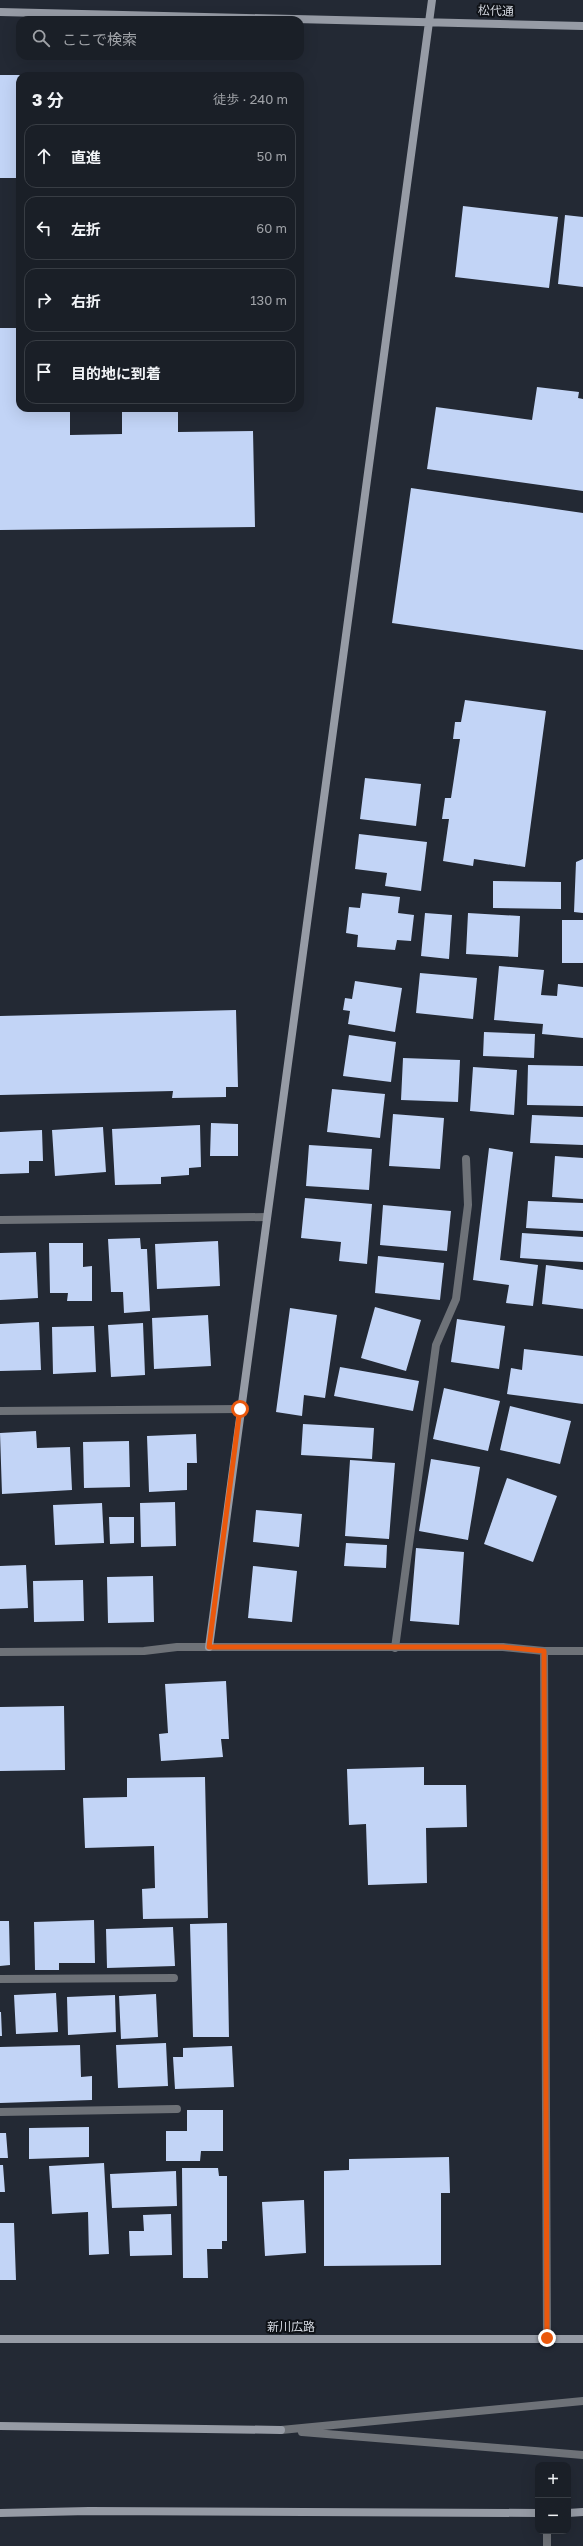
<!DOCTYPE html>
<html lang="ja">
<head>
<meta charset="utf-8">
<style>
  body { margin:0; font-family:"Golos Text","Noto Sans JP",sans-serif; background:#23272f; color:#f1f3f6 }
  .controls { position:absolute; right:12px; bottom:12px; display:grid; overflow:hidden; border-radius:8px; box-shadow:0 4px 16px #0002 }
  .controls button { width:36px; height:36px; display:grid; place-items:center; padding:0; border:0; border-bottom:1px solid #383d44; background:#1a1f27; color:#f1f3f6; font:20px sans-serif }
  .stop { position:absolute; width:12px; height:12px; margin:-9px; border:3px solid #ea580c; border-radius:50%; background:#fff }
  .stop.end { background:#ea580c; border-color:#fff; box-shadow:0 1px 4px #0008 }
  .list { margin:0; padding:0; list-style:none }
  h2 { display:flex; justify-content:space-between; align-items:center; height:52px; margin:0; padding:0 16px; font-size:17px }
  h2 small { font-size:13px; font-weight:400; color:#9fa2a7 }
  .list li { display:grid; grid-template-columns:26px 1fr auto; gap:12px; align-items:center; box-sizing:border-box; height:64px; margin:0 8px 8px; padding:0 8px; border:1px solid #383d44; border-radius:12px }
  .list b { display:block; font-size:15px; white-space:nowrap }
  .list em { font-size:13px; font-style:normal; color:#9fa2a7 }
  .icon { flex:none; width:22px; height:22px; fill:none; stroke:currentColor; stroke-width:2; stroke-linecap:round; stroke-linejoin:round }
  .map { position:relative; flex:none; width:583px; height:2546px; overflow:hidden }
  .search { position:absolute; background:#1a1f27; box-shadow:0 4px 16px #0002; left:16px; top:16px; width:288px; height:44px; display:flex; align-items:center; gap:10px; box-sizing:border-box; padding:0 14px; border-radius:12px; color:#9fa2a7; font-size:15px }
  .panel { position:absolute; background:#1a1f27; box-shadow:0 4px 16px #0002; left:16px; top:72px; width:288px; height:340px; border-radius:12px }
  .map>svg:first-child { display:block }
  .building { fill:#c2d4f6 }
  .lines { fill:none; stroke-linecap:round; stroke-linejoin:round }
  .street { stroke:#6e7278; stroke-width:8 }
  .secondary { stroke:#969ba5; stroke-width:8 }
  .route { stroke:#ea580c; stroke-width:5 }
  .labels { text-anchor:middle; stroke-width:4; stroke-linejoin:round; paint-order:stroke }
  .street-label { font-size:12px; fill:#d3d7df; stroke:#0f1217 }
</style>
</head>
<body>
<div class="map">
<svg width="583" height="2546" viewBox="0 0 583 2546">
  <rect width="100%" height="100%" fill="#232934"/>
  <path class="building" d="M0 75H20V178H0Z
    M463 206 558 217 549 288 455 277Z
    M565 215 583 217V287L558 284Z
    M0 328H20V408H70V435L122 434V408H178V432L253 431 255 527 0 530Z
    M537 387 579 392 578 398 583 399V491L427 469 436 407 532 420Z
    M411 488 583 513V650L392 623Z
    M465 700 546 711 525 867 474 859 473 866 443 861 449 819H442L445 798H451L460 739H453L455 722H461Z
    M365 778 421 784 416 826 360 819Z
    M359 834 427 842 421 891 385 886 387 873 355 869Z
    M583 859V913L574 912 576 862Z
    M493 881 561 882V909L493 908Z
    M362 893 400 897 398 913 414 915 411 941 397 940 395 950 357 947 358 935 346 933 349 907 360 908Z
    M425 913 452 915 449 959 421 956Z
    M468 913 520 916 518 957 466 954Z
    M562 920H583V963H562Z
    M499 966 544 970 541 995 557 996 558 984 583 987V1038L542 1034 543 1024 494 1020Z
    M420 973 477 978 473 1019 416 1013Z
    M355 981 402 988 395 1032 348 1024 350 1011 343 1010 345 998 352 999Z
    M236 1010 238 1087H226V1097L172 1098 173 1091 0 1095V1016Z
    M484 1032 535 1034 534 1058 483 1056Z
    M349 1035 396 1042 391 1082 343 1076Z
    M403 1058 460 1060 458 1102 401 1100Z
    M528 1065 583 1066V1106L527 1105Z
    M473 1067 517 1070 514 1115 470 1111Z
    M332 1089 385 1094 380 1138 327 1132Z
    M393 1114 444 1118 440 1169 389 1166Z
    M532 1115 583 1117V1145L530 1143Z
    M211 1123 238 1124V1156H210Z
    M200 1125 201 1167 189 1168V1175L161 1177V1184L115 1185 112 1129Z
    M103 1127 106 1172 55 1176 52 1130Z
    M42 1130 43 1161H29V1173L0 1174V1132Z
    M309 1145 372 1149 369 1190 306 1186Z
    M489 1148 513 1152 500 1260 538 1265 533 1306 506 1303 509 1285 473 1280Z
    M555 1156 583 1158V1199L552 1197Z
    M305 1198 372 1204 367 1264 339 1261 341 1242 301 1238Z
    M528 1201 583 1203V1231L526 1228Z
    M383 1205 451 1211 447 1251 380 1245Z
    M522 1233 583 1237V1262L520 1258Z
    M140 1238 141 1249H147L150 1311 124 1313 123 1292H111L108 1239Z
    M218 1241 220 1286 157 1289 155 1244Z
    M49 1243H83V1267L92 1266V1301H67L68 1293H50Z
    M36 1252 38 1298 0 1300V1253Z
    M378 1256 444 1263 440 1300 375 1293Z
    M546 1265 583 1270V1309L542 1304Z
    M375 1307 421 1320 406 1371 361 1358Z
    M290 1308 337 1315 325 1398 304 1395 302 1416 276 1412Z
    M208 1315 211 1366 154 1369 152 1318Z
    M457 1319 505 1326 499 1369 451 1362Z
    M39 1322 41 1370 0 1371V1324Z
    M143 1323 145 1375 111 1377 108 1325Z
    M94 1326 96 1372 53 1374 52 1327Z
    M524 1349 583 1356V1404L507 1394 511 1368 522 1370Z
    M340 1367 419 1381 413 1411 334 1396Z
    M444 1388 500 1401 488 1451 433 1439Z
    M510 1406 571 1421 560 1464 500 1450Z
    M303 1424 374 1428 372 1459 301 1455Z
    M36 1431 37 1448 70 1447 72 1490 2 1494 0 1433Z
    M196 1434 197 1463H187V1490L149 1492 147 1436Z
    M129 1441 130 1487 84 1488 83 1442Z
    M431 1459 480 1467 468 1540 419 1531Z
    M350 1460 395 1463 389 1539 345 1536Z
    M507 1478 557 1496 533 1562 484 1544Z
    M175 1502 176 1546 141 1547 140 1503Z
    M102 1503 104 1543 55 1545 53 1505Z
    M256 1510 302 1514 299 1547 253 1542Z
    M109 1517H134V1543L110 1544Z
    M346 1543 387 1545 386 1568 344 1566Z
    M416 1548 464 1552 459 1625 410 1621Z
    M26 1565 28 1608 0 1609V1566Z
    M253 1566 297 1571 292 1622 248 1618Z
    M153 1576 154 1622 108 1623 107 1577Z
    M83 1580 84 1621 34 1622 33 1581Z
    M226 1681 229 1739H221L223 1757 161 1761 159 1734 168 1733 165 1684Z
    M64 1706 65 1770 0 1771V1707Z
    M424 1767V1785H466L467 1827 426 1828 427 1883 368 1885 366 1824 349 1825 347 1769Z
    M205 1777 208 1918 143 1919 142 1889 155 1888 154 1846 85 1848 83 1798 127 1797V1778Z
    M94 1920 95 1963H59V1970H35L34 1922Z
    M0 1921H9L10 1965 0 1966Z
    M227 1923 229 2037H193L190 1924Z
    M173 1927 175 1966 107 1968 106 1929Z
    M56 1993 58 2032 16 2034 14 1995Z
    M156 1994 158 2037 121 2039 119 1996Z
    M115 1995 116 2032 68 2035 67 1997Z
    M0 2012H1L2 2036H0Z
    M166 2043 168 2086 118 2088 116 2045Z
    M80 2045 81 2077 92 2076V2100L0 2103V2047Z
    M232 2046 234 2087 175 2089 173 2057H183V2048Z
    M187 2110H223V2151H201L200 2161H166V2131H187Z
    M89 2127V2157L29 2159V2128Z
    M0 2133H6L8 2158H0Z
    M449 2157 450 2193H441V2265L324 2266V2171L349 2170V2159Z
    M104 2163 109 2254 89 2255 88 2212 52 2214 49 2166Z
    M0 2165H3L5 2192H0Z
    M182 2168H218L219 2176H227V2241H222V2249H207L208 2278H183Z
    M176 2171 177 2206 112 2208 110 2174Z
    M304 2200 306 2253 265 2256 262 2202Z
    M171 2214 172 2255 130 2256 129 2231H144L143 2215Z
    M0 2223H14L16 2280H0Z"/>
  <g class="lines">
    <path class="street" d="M0 1220 267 1217
      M0 1411 240 1409
      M395 1648 436 1345 456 1299 468 1205 466 1159
      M544 1651 547 2338
      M0 1652 144 1651 177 1647H503L544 1651H583
      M0 1979 174 1978
      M0 2112 177 2109
      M281 2430 583 2401
      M302 2432 583 2455
      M547 2531V2546"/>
    <path class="secondary" d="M0 12 583 26
      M209 1647 432 0
      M0 2339H583
      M0 2426 281 2430
      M0 2513 89 2511 538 2513
      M568 2513 583 2512"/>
  </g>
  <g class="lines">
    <path class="route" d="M240 1409 209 1647H503L544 1651 547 2338"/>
  </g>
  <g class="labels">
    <g class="street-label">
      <text transform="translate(496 11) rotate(2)" y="4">松代通</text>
      <text x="291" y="2331">新川広路</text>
    </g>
  </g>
</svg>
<div class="controls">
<button>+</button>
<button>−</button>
</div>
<div class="stop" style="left:240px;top:1409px"></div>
<div class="stop end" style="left:547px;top:2338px"></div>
<div class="search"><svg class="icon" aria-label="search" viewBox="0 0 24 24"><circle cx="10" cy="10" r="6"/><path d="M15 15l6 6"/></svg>ここで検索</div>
<section class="panel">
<h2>3 分<small>徒歩 · 240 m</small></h2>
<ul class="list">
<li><svg class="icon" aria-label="ahead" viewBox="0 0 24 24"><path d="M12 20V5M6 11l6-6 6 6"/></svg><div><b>直進</b></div><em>50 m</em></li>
<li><svg class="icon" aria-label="left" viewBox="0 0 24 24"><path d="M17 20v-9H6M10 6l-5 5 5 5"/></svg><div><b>左折</b></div><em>60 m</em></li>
<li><svg class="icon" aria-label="right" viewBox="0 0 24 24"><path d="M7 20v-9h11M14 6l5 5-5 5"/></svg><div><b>右折</b></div><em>130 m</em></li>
<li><svg class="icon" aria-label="arrive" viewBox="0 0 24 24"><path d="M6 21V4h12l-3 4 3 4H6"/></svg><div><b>目的地に到着</b></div></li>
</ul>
</section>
</div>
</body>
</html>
